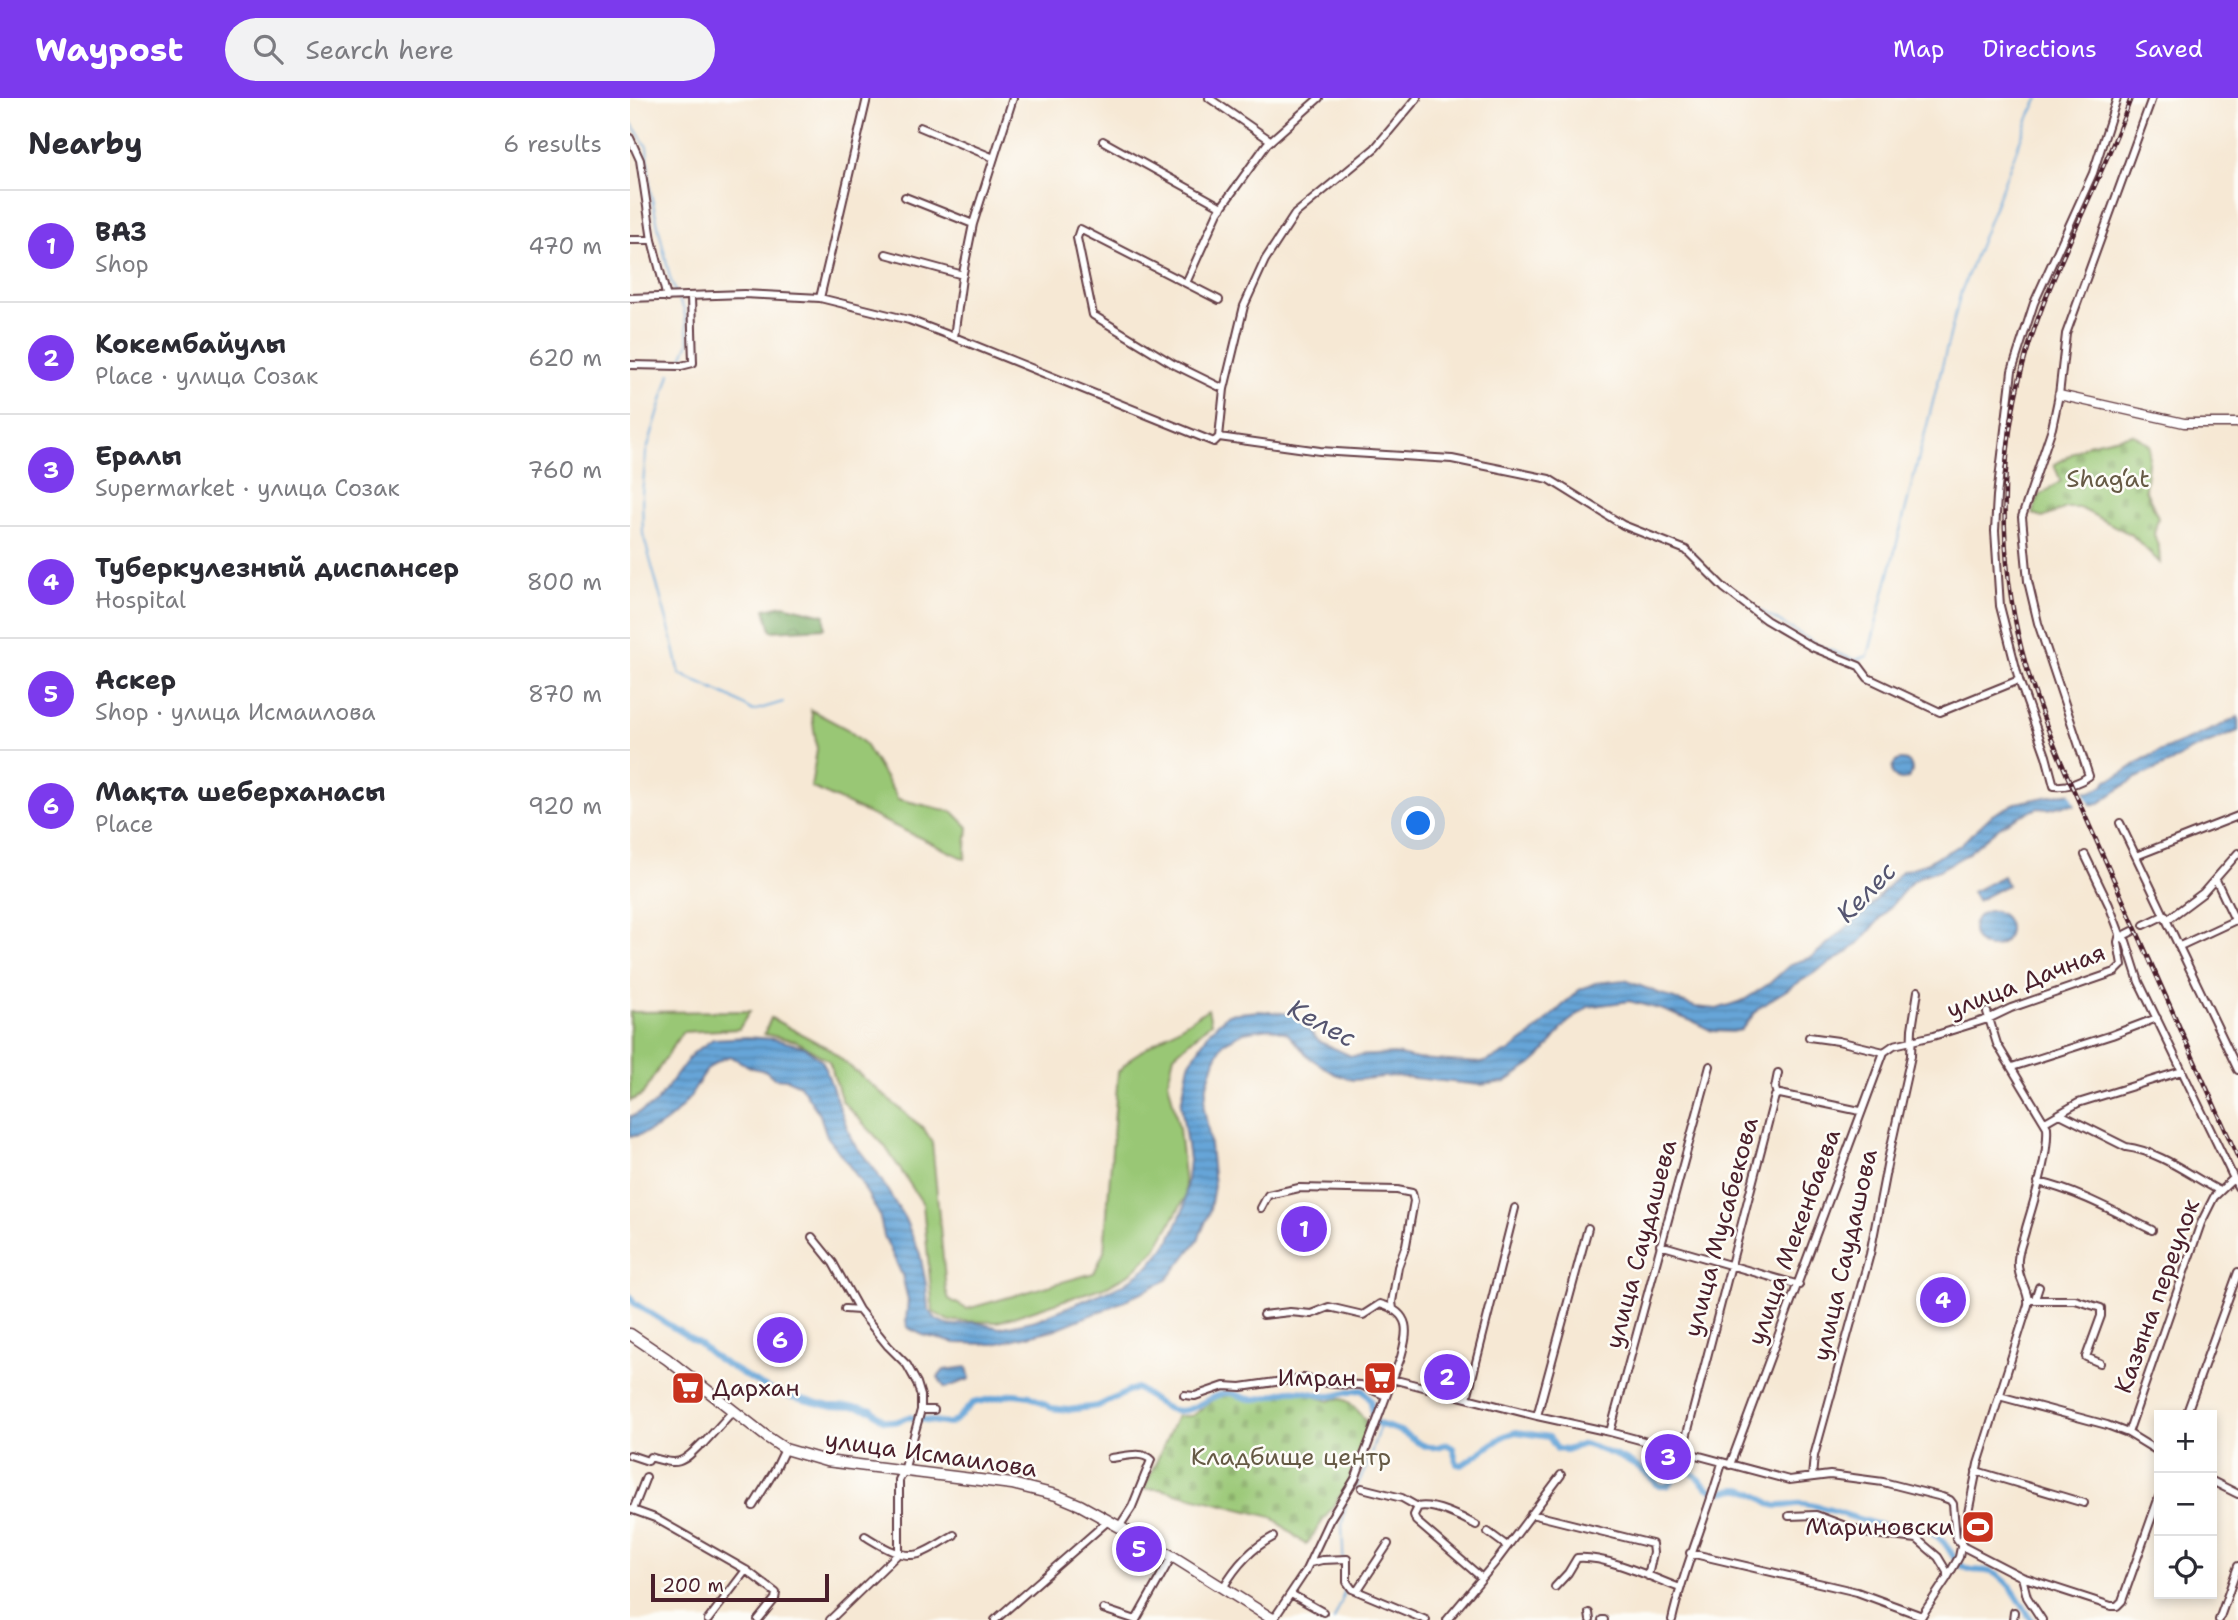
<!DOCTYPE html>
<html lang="en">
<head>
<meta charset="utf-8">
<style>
  body { margin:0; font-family:"Shantell Sans",sans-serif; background:#f2f2f3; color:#2b2b33 }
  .controls { position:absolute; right:21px; bottom:21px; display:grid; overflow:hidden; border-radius:0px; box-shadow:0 4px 10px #0003 }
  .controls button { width:63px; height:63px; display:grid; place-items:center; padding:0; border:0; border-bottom:2px solid #e1e1e2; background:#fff; color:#2b2b33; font:35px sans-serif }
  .scale { position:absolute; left:21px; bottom:18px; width:178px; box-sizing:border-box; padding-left:7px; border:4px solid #4a1f2b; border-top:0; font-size:19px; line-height:24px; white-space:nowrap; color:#4a1f2b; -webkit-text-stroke:5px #fdfcf7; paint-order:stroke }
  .you { position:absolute; left:789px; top:726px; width:24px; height:24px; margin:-18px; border:5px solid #fff; border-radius:50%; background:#1a73e8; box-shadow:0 0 0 10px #1a73e833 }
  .badge { display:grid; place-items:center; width:46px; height:46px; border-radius:50%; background:#7c3aed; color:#fff; font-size:23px; font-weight:700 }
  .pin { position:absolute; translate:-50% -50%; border:4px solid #fff; box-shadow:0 2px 7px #0006 }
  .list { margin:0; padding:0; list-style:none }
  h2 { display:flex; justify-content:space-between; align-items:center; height:91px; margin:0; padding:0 28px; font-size:30px }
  h2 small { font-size:23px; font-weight:400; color:#7c7c81 }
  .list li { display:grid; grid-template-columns:46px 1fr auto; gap:21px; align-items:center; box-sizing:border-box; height:112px; padding:0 28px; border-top:2px solid #e1e1e2 }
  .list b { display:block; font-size:26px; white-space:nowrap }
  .list p { margin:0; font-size:23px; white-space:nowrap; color:#7c7c81 }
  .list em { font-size:23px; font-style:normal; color:#7c7c81 }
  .icon { flex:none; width:38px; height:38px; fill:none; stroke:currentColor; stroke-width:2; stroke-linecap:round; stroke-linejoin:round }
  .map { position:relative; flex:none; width:1608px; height:1522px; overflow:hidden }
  header { display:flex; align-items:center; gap:42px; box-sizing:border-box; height:98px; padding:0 35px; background:#7c3aed; color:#fff }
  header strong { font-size:33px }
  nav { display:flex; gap:38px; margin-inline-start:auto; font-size:24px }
  .search { width:490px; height:63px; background:#f2f2f3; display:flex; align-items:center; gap:18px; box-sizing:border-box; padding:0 24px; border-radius:38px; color:#7c7c81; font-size:26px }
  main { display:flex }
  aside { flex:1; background:#fff }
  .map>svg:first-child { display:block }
  .green { fill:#99c775; stroke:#727350; stroke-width:2 }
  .forest { fill:url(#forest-crowns); stroke:#626648; stroke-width:2 }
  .cemetery { fill:url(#cemetery-stones); stroke:#727350; stroke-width:2 }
  .water { fill:url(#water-rules); stroke:#586282; stroke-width:2 }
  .pier { fill:#f6e8d4 }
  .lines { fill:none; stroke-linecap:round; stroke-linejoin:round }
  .stream { stroke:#66a5d8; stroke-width:2 }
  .canal { stroke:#66a5d8; stroke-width:6 }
  .minor-casing { stroke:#643d44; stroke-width:10 }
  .tertiary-casing { stroke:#643d44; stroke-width:11 }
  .primary-casing { stroke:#643d44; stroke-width:13 }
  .minor { stroke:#fff; stroke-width:6 }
  .tertiary { stroke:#fff; stroke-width:8 }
  .primary { stroke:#fff; stroke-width:10 }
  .rail-casing { stroke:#4a1f2b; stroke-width:4.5 }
  .rail { stroke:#fdfcf7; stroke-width:2; stroke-dasharray:5; stroke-linecap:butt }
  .labels { text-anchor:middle; stroke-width:5; stroke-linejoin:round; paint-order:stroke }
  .park-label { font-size:24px; fill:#665a45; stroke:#fdfcf7 }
  .street-label { font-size:24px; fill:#4a1f2b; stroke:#fdfcf7 }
  .poi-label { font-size:24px; fill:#4a1f2b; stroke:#fdfcf7; text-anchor:end }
  .water-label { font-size:26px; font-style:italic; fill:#555570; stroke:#fdfcf7 }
</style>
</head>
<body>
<header>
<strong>Waypost</strong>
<div class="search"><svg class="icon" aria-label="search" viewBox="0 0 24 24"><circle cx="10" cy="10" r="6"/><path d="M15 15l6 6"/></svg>Search here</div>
<nav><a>Map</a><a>Directions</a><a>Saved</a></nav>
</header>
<main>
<aside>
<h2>Nearby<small>6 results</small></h2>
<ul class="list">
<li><span class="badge">1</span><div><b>ВАЗ</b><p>Shop</p></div><em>470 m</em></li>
<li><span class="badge">2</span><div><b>Кокембайулы</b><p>Place · улица Созак</p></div><em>620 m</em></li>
<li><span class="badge">3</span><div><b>Ералы</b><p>Supermarket · улица Созак</p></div><em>760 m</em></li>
<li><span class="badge">4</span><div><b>Туберкулезный диспансер</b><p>Hospital</p></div><em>800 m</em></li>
<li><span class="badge">5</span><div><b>Аскер</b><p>Shop · улица Исмаилова</p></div><em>870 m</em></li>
<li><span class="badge">6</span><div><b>Мақта шеберханасы</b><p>Place</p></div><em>920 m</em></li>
</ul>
</aside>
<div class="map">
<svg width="1608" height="1522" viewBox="0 0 1608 1522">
  <defs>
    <pattern id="forest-crowns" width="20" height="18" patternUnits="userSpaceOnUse" patternTransform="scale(1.75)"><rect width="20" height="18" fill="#7aac66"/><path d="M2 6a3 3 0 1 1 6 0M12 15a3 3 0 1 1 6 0" fill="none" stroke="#668b54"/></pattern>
    <pattern id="cemetery-stones" width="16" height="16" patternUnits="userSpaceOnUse" patternTransform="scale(1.75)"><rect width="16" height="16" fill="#99c775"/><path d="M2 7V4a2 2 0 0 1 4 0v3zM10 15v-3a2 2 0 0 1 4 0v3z" fill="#85aa65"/></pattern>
    <pattern id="water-rules" width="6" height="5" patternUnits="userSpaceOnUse" patternTransform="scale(1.75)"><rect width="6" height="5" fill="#66a5d8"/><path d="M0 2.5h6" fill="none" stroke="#5686af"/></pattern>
  </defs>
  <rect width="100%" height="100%" fill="#fdfcf7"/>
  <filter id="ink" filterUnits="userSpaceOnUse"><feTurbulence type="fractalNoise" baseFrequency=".0143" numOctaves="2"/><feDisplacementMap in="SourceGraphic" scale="14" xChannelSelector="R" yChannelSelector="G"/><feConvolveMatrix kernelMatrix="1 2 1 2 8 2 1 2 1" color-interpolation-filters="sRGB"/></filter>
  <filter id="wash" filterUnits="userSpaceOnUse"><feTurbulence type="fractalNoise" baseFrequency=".00686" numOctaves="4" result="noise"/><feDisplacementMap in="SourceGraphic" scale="28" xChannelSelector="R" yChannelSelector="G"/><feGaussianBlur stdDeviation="1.57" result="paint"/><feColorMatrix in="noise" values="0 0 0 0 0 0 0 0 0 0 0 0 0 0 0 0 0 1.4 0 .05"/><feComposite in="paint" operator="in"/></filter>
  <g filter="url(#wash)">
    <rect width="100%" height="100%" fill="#f6e8d4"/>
    <path class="green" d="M181 612 217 631 234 645 268 701 323 714 338 729 335 761 181 689 187 651Z
      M578 911 581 925 544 957 538 983 549 1030 556 1098 526 1151 501 1175 477 1188 368 1224 319 1223 303 1214 293 1106 254 1047 212 1003 199 963 166 943 134 936 141 920 198 950 294 1031 302 1044 316 1192 319 1201 337 1211 464 1175 474 1154 488 974 502 959Z
      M120 913 109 931 52 934 12 997 0 1003V914Z"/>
    <path class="forest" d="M153 507 195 517V530L141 533 135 511Z"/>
    <path class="cemetery" d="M1503 336 1520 347 1515 391 1528 419 1524 436 1529 451 1530 465 1502 437 1450 410H1436L1413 420 1403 416 1408 399 1431 383 1424 367 1458 346Z
      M668 1293 699 1303C718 1294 729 1315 740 1328L723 1376 717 1388 676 1447 642 1419 530 1391H514L547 1318H562L587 1299 602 1296 622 1303Z"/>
    <path class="water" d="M1608 619V633L1557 654 1542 664 1504 681 1468 706 1434 707 1418 711 1408 710 1387 719 1372 727 1336 757 1309 772 1293 777 1282 783 1232 842 1218 854 1142 901 1128 911 1111 932 1102 934 1082 933 1064 924 1033 912 999 903 958 909 937 925 910 959 901 967 875 984 850 987 764 978 723 982 705 976 680 960 657 935 640 930 614 934 593 945 585 961 577 987 574 1010 579 1037 584 1088 579 1116 568 1142 537 1182 483 1208 423 1232 364 1246 325 1245 293 1237 278 1230 276 1223 278 1202 272 1177 254 1138 249 1116 229 1081 197 1038 190 1017 170 987 157 981 144 980 136 973 122 970 100 958C72 968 74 979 59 1000 43 1022 26 1034 0 1039V1018H3L25 1006 62 956 83 941 117 939 143 941 175 949 193 964 222 1043 245 1072 275 1121 290 1156 296 1186 298 1211 307 1222 321 1228 344 1224 370 1230 406 1222 494 1186 519 1168 539 1144 554 1110 559 1062 551 1006 559 966 580 933 598 916 630 913 663 916 690 944 721 958 765 956 787 961 852 965 878 954 901 937 949 892 965 885 995 882 1065 909 1087 911 1114 902 1140 885 1161 866 1182 859 1236 813 1272 773 1292 767 1329 748 1362 717 1386 705 1435 695 1462 693 1474 687 1477 682C1493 678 1502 667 1516 660 1546 645 1578 635 1608 619Z
      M1262 672a10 10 0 1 1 20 0a10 10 0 1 1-20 0Z
      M1373 778 1377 787 1347 803 1342 794Z
      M1343 831a18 18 0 1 1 36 0a18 18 0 1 1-36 0Z
      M337 1269 340 1281 315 1290 308 1279 314 1272Z"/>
    <path class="pier" d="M1453 690 1461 709 1447 710 1439 691Z"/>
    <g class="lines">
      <path class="stream" d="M0 23 17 49 20 92 40 180 46 196
        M48 201 54 211 59 244 50 265
        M40 276 16 355 12 396 13 436 41 537 50 576 102 600 123 613 153 604
        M1057 449 1070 462
        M1118 505 1190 548 1224 562 1238 558 1331 194 1400 17 1409 0
        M725 1391 737 1368 750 1327
        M714 1477 712 1427 716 1406
        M704 1522 712 1502 714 1486"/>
      <path class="canal" d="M0 1198 4 1205 68 1245 87 1261 131 1287 150 1296 199 1308 228 1309 242 1312 253 1322 265 1324 279 1319 286 1321
        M290 1321 319 1326 326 1322 343 1305 384 1296 400 1298 421 1310 438 1312 468 1308 506 1290C519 1297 528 1309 543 1312 565 1317 576 1297 597 1295 606 1294 613 1301 622 1301 635 1302 647 1295 659 1293 675 1291 682 1297 696 1298 708 1299 720 1292 732 1292 746 1305 740 1309 743 1323 751 1328 761 1329 770 1333 786 1341 795 1356 816 1346L823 1350 827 1366 832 1367 874 1338 886 1334 919 1339 927 1351 936 1352 954 1346C983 1356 1009 1364 1029 1388H1037C1068 1355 1065 1392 1089 1394 1096 1395 1103 1390 1110 1391 1121 1391 1133 1402 1143 1407 1153 1411 1163 1404 1174 1406 1203 1410 1228 1423 1256 1428 1271 1430 1290 1429 1303 1436 1320 1445 1319 1458 1331 1467 1341 1475 1350 1471 1361 1474 1382 1482 1390 1506 1402 1522"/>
    </g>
  </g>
  <g filter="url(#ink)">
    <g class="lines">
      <defs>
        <path id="minor" d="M579 0 640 42
          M1487 0 1463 75 1404 205 1382 273 1367 398 1365 433 1370 508 1389 582 1416 658 1424 688C1438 689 1448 686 1459 678L1408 525 1398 483 1392 419 1422 330 1429 297 1436 236 1522 0
          M290 29 364 60
          M0 40 10 62 22 142 37 200
          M473 43 592 109
          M275 99 343 126
          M0 142H22
          M256 156 333 177
          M556 185 588 114 637 46 689 0
          M0 200 114 196 190 200 279 222 324 239 584 344 589 339 594 291 614 208 635 162 665 116 745 50 787 0
          M190 200 237 0
          M589 202 450 131 447 140 463 217 543 266 594 291
          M324 239 332 180 343 126 383 0
          M0 267 51 268 63 265 61 199
          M589 339 690 353 822 361 919 381 993 427 1056 452 1094 490 1136 522 1182 549 1229 568 1238 580 1310 614 1389 582
          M1490 725 1608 972
          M1455 757 1479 807 1490 836 1496 843 1509 884 1608 1089
          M1506 758 1608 718
          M1586 782 1605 822
          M1537 822 1573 795 1608 755
          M1514 827 1535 817
          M1493 838 1503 833
          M1550 848 1608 821
          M1179 939 1208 943 1254 954
          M1382 969 1482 937 1527 920
          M1147 997 1145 990 1148 975
          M1430 1016 1496 1049C1529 1053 1561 1078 1590 1093
          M1415 1024 1448 1005 1552 973
          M1408 1084C1448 1093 1485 1114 1522 1132
          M631 1110 638 1097 669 1090 767 1092 782 1095 784 1103 776 1147 768 1169 762 1204 763 1211
          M182 1139 203 1165 229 1212 258 1248 277 1267 287 1285 291 1298V1312L274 1373 269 1382V1455L200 1522
          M1030 1147 1169 1187
          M1405 1201 1409 1189
          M1399 1202H1445L1471 1210V1218L1456 1259 1470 1265
          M215 1211 229 1212
          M633 1217 660 1214 681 1216 699 1209 733 1217 750 1206C782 1215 778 1234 771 1259L725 1381 699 1423 675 1474 643 1522
          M762 1281 907 1318 980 1334 1159 1382 1200 1377 1253 1384 1312 1399 1320 1402 1323 1406 1326 1441 1332 1448
          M554 1297 565 1298 594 1288 611 1289 673 1280 703 1286 731 1287 756 1298
          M1369 1298 1477 1327 1498 1335 1529 1354
          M837 1300 885 1110
          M291 1312H304
          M1556 1317 1608 1174
          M907 1318 958 1130
          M980 1334 1080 968
          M1498 1335 1571 1125 1584 1099 1603 1081
          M1052 1355 1145 998 1150 996 1230 1013
          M0 1357 18 1363 20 1359C49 1368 51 1366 72 1345L73 1346 103 1313
          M481 1360C494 1359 511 1352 521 1362L502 1409 489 1429
          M1100 1367 1254 954 1264 947 1303 938 1358 921 1381 910 1485 874 1492 867 1488 844 1490 836
          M1346 1373 1454 1405
          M1182 1379 1184 1358 1240 1156 1258 1062 1281 958 1282 931 1288 893
          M1582 1383 1608 1396
          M732 1390 772 1400 788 1409
          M123 1408 145 1372 155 1351
          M788 1409 784 1417 786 1423 852 1480
          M788 1409C802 1405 832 1419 846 1427
          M0 1411 25 1420 116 1472 146 1495 145 1501 128 1522
          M3 1412 16 1379
          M901 1416 1022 1446 1023 1455 1018 1478
          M1159 1418 1186 1417 1234 1435 1287 1441 1308 1459 1317 1474V1478
          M858 1434 877 1448
          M235 1438C250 1447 270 1461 289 1456 301 1452 313 1443 324 1437
          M1332 1448 1392 1479 1481 1508H1487L1492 1503 1529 1399
          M1060 1455 1227 1494 1292 1518
          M680 1465 692 1462 717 1461V1484L722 1491 796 1522
          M1392 1479 1397 1499 1412 1522
          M925 1489 938 1475 947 1460C975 1457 1023 1480 1050 1490
          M593 1490C605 1469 622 1450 643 1439
          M727 1493 758 1446
          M661 1496 693 1514
          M473 1511 506 1522
          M959 1515 960 1522
          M78 1522 116 1472
          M365 1522 478 1423
          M506 1522 542 1458
          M817 1522 868 1461 931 1377
          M972 1522H974
          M1042 1522C1054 1468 1077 1419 1092 1365
          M1289 1522 1317 1480 1329 1459 1348 1366 1398 1207C1400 1193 1386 1180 1388 1161 1389 1150 1394 1140 1396 1130 1404 1103 1419 1056 1417 1029L1367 946 1357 914
          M1383 1522 1384 1514
          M1589 1522 1608 1468"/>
        <path id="tertiary" d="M1429 297 1554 325H1608"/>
        <path id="primary" d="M0 1236 37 1261 137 1339 155 1351 196 1363 382 1386 426 1397 450 1407 542 1458 644 1522"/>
      </defs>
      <use href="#minor" class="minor-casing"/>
      <use href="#tertiary" class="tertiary-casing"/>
      <use href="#primary" class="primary-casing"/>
      <use href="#minor" class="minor"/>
      <use href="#tertiary" class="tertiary"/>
      <use href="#primary" class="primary"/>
      <defs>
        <path id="rail" d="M1501 0C1465 101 1406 195 1385 301 1367 395 1372 496 1402 587 1424 654 1455 716 1483 780 1524 874 1566 967 1608 1060"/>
      </defs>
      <use href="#rail" class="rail-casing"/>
      <use href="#rail" class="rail"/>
    </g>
  </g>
  <defs>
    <symbol id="supermarket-square" viewBox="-11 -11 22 22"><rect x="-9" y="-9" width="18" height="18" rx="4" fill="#c8321e" stroke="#fdfcf7"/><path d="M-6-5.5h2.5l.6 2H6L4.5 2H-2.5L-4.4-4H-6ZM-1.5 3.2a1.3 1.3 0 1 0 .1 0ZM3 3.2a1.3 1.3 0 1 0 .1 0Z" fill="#fff"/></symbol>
    <symbol id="stadium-square" viewBox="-11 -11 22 22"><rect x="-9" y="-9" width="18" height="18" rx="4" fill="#c8321e" stroke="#fdfcf7"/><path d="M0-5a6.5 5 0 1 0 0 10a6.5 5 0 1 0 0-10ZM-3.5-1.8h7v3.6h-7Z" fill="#fff"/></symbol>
  </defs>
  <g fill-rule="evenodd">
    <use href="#supermarket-square" x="731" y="1261" width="38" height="38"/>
    <use href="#supermarket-square" x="39" y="1271" width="38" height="38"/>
    <use href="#stadium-square" x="1329" y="1410" width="38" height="38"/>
  </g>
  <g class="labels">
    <g class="park-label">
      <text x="1478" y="389">Shag‘at</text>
      <text x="661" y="1367">Кладбище центр</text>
    </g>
    <g class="street-label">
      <text transform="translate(1396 883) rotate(-21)" y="8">улица Дачная</text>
      <text transform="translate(1091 1129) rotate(-75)" y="8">улица Мусабекова</text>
      <text transform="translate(1164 1139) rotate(-70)" y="8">улица Мекенбаева</text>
      <text transform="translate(1011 1146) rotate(-75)" y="8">улица Саудашева</text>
      <text transform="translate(1215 1157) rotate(-77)" y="8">улица Саудашова</text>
      <text transform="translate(1527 1198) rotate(-70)" y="8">Казына переулок</text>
      <text transform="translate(301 1356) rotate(8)" y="8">улица Исмаилова</text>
    </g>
    <g class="poi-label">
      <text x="726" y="1288">Имран</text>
      <text x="82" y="1298" text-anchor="start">Дархан</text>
      <text x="1324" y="1437">Мариновски</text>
    </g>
    <g class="water-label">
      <text transform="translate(1236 794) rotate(-46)" y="9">Келес</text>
      <text transform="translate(692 925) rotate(28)" y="9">Келес</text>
    </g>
  </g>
</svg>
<div class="controls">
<button>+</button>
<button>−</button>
<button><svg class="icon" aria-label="locate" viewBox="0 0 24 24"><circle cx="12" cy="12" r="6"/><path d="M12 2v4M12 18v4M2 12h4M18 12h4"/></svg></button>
</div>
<div class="scale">200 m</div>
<div class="you"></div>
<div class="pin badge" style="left:674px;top:1131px">1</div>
<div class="pin badge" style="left:817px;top:1279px">2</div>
<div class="pin badge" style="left:1038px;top:1359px">3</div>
<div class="pin badge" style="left:1313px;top:1202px">4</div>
<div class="pin badge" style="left:509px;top:1451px">5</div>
<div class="pin badge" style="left:150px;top:1242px">6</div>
</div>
</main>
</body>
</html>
